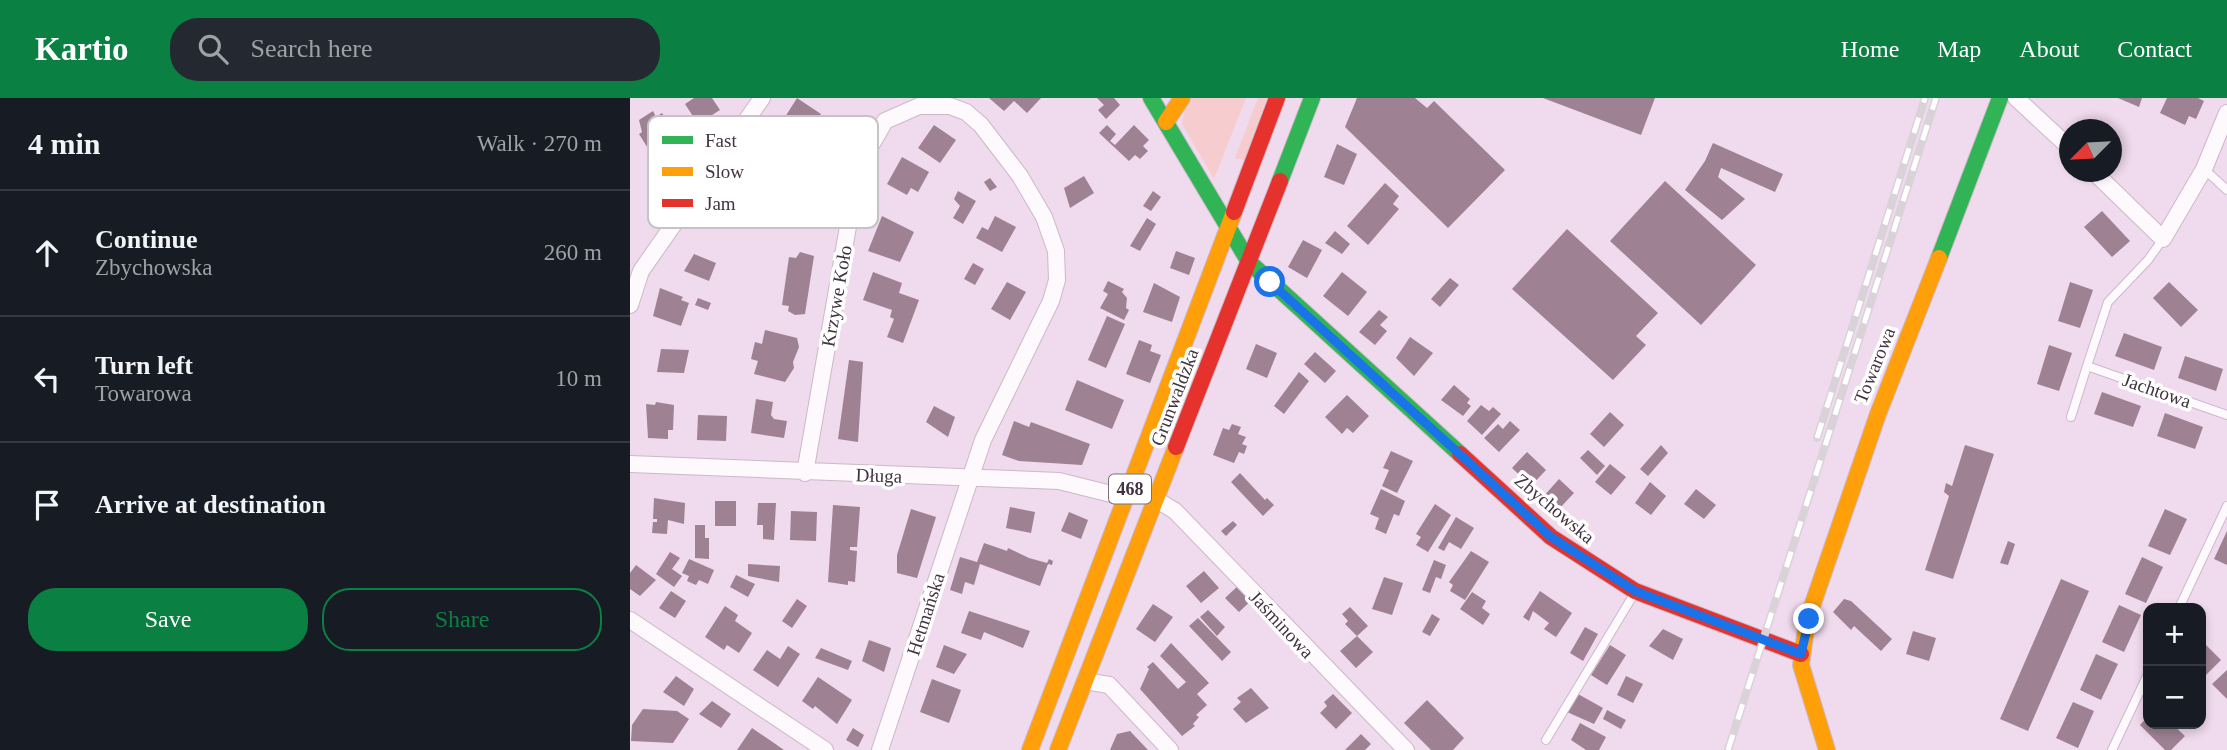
<!DOCTYPE html>
<html lang="en">
<head>
<meta charset="utf-8">
<style>
  body { margin:0; font-family:Georgia,serif; background:#242831; color:#f1f3f6 }
  .controls { position:absolute; right:21px; bottom:21px; display:grid; overflow:hidden; border-radius:14px; box-shadow:0 4px 10px #0003 }
  .controls button { width:63px; height:63px; display:grid; place-items:center; padding:0; border:0; border-bottom:2px solid #363941; background:#171b24; color:#f1f3f6; font:35px sans-serif }
  .compass { position:absolute; left:1429px; top:21px; width:63px; height:63px; border-radius:50%; background:#171b24; box-shadow:0 4px 10px #0003; rotate:246deg }
  .stop { position:absolute; width:21px; height:21px; margin:-16px; border:5px solid #1a73e8; border-radius:50%; background:#fff }
  .stop.end { background:#1a73e8; border-color:#fff; box-shadow:0 2px 7px #0008 }
  .list { margin:0; padding:0; list-style:none }
  h2 { display:flex; justify-content:space-between; align-items:center; height:91px; margin:0; padding:0 28px; font-size:30px }
  h2 small { font-size:23px; font-weight:400; color:#9ea1a6 }
  .list li { display:grid; grid-template-columns:46px 1fr auto; gap:21px; align-items:center; box-sizing:border-box; height:126px; padding:0 28px; border-top:2px solid #363941 }
  .list b { display:block; font-size:26px; white-space:nowrap }
  .list p { margin:0; font-size:23px; white-space:nowrap; color:#9ea1a6 }
  .list em { font-size:23px; font-style:normal; color:#9ea1a6 }
  .actions { display:flex; gap:14px; padding:21px 28px }
  .actions a { flex:1; padding:16px 0; border:2px solid #0b8043; border-radius:28px; text-align:center; font-size:24px; color:#0b8043 }
  .actions .main { background:#0b8043; color:#fff }
  .icon { flex:none; width:38px; height:38px; fill:none; stroke:currentColor; stroke-width:2; stroke-linecap:round; stroke-linejoin:round }
  .map { position:relative; flex:none; width:1597px; height:652px; overflow:hidden }
  header { display:flex; align-items:center; gap:42px; box-sizing:border-box; height:98px; padding:0 35px; background:#0b8043; color:#fff }
  header strong { font-size:33px }
  nav { display:flex; gap:38px; margin-inline-start:auto; font-size:24px }
  .search { width:490px; height:63px; background:#242831; display:flex; align-items:center; gap:18px; box-sizing:border-box; padding:0 24px; border-radius:28px; color:#9ea1a6; font-size:26px }
  main { display:flex }
  aside { flex:1; background:#171b24 }
  .map>svg:first-child { display:block }
  .green { fill:#f7ccce }
  .building { fill:#9e8294 }
  .lines { fill:none; stroke-linecap:round; stroke-linejoin:round }
  .lane-casing { stroke:#cbb9c8; stroke-width:10 }
  .street-casing { stroke:#cbb9c8; stroke-width:18 }
  .fast-casing { stroke:#cbb9c8; stroke-width:18 }
  .slow-casing { stroke:#cbb9c8; stroke-width:18 }
  .jam-casing { stroke:#cbb9c8; stroke-width:18 }
  .lane { stroke:#fdf9fc; stroke-width:8 }
  .street { stroke:#fdf9fc; stroke-width:16 }
  .fast { stroke:#30b455; stroke-width:16 }
  .slow { stroke:#ff9f0a; stroke-width:16 }
  .jam { stroke:#e5322d; stroke-width:16 }
  .rail-casing { stroke:#d9d2d8; stroke-width:8 }
  .rail { stroke:#fff; stroke-width:5; stroke-dasharray:16; stroke-linecap:butt }
  .route { stroke:#1a73e8; stroke-width:9 }
  .labels { text-anchor:middle; stroke-width:7; stroke-linejoin:round; paint-order:stroke }
  .shield { fill:#fff; stroke:#7b7079; stroke-width:2 }
  .shield-label { font-size:18px; font-weight:bold; fill:#423340 }
  .street-label { font-size:19px; fill:#423340; stroke:#fff }
  .key { fill:#fff; stroke:#c6c2c6; stroke-width:2 }
  .key-label { font-size:19px; fill:#423340 }
</style>
</head>
<body>
<header>
<strong>Kartio</strong>
<div class="search"><svg class="icon" aria-label="search" viewBox="0 0 24 24"><circle cx="10" cy="10" r="6"/><path d="M15 15l6 6"/></svg>Search here</div>
<nav><a>Home</a><a>Map</a><a>About</a><a>Contact</a></nav>
</header>
<main>
<aside>
<h2>4 min<small>Walk · 270 m</small></h2>
<ul class="list">
<li><svg class="icon" aria-label="ahead" viewBox="0 0 24 24"><path d="M12 20V5M6 11l6-6 6 6"/></svg><div><b>Continue</b><p>Zbychowska</p></div><em>260 m</em></li>
<li><svg class="icon" aria-label="left" viewBox="0 0 24 24"><path d="M17 20v-9H6M10 6l-5 5 5 5"/></svg><div><b>Turn left</b><p>Towarowa</p></div><em>10 m</em></li>
<li><svg class="icon" aria-label="arrive" viewBox="0 0 24 24"><path d="M6 21V4h12l-3 4 3 4H6"/></svg><div><b>Arrive at destination</b></div></li>
</ul>
<div class="actions"><a class="main">Save</a><a>Share</a></div>
</aside>
<div class="map">
<svg width="1597" height="652" viewBox="0 0 1597 652">
  <rect width="100%" height="100%" fill="#f0daed"/>
  <path class="green" d="M556 0H616L584 81 552 26Z
    M628 0H637L614 62 605 60Z"/>
  <path class="building" d="M64 0H82L90 12 68 26 55 6Z
    M167 0 191 16 174 42 150 27Z
    M359 0H411L397 15 384 3 374 13Z
    M467 0H484L490 7 476 21 468 12 474 7Z
    M727 0H785L797 10 804 3 875 72 818 130 715 29Z
    M913 0H1025L1011 37Z
    M1488 0H1512L1509 9Z
    M1537 0H1568L1574 3 1566 21 1559 18 1555 27 1530 15Z
    M23 13 26 19 32 15 50 43 44 54 37 59 24 60 9 36 12 34 9 22Z
    M304 27 326 42 310 65 288 50Z
    M477 27 486 36 480 43 485 47 504 27 519 42 513 48 518 53 510 61 505 57 499 63 469 35Z
    M1083 45 1153 76 1145 94 1091 70 1088 79 1115 101 1092 122 1055 92 1075 63Z
    M707 46 727 56 714 87 694 79Z
    M272 59 299 74 288 94 281 90 277 97 257 86Z
    M454 78 464 95 440 110 434 90Z
    M360 80 367 89 360 93 354 84Z
    M1035 83 1126 167 1071 227 980 143Z
    M755 85 769 98 763 106 769 111 738 147 717 128Z
    M328 93 346 103 333 126 323 120 330 108 324 101Z
    M523 93 531 99 521 113 513 108Z
    M1472 113 1500 143 1482 159 1454 129Z
    M252 118 284 134 270 164 238 153Z
    M365 118 386 129 372 154 346 140 352 129 358 132Z
    M517 120 526 126 510 153 500 148Z
    M937 131 1028 215 1006 238 1016 247 983 282 882 191Z
    M705 133 720 146 712 156 695 145Z
    M673 142 692 152 677 180 658 169Z
    M546 153 565 160 559 177 540 170Z
    M170 154 184 158 175 216 165 217 158 213 159 208 152 207 159 159 166 160Z
    M64 156 86 165 79 183 54 173Z
    M343 165 354 171 345 187 334 181Z
    M243 174 272 185 269 195 289 202 273 245 257 239 264 221 260 219 262 212 233 202Z
    M712 174 737 194 718 218 693 198Z
    M820 180 829 187 810 209 801 201Z
    M478 183 494 191 492 194 497 200 496 210 499 212 494 222 470 210 478 196 473 193Z
    M377 184 396 194 380 222 361 211Z
    M1440 184 1463 192 1450 230 1428 223Z
    M1539 184 1568 212 1551 229 1523 200Z
    M524 185 550 199 542 224 513 214Z
    M30 190 53 199 51 202 59 205 51 228 23 218Z
    M68 200 81 205 78 212 65 207Z
    M749 212 758 219 750 227 757 233 745 247 729 234Z
    M477 218 495 226 476 270 458 262Z
    M135 232 167 240 169 249 163 264 164 270 155 284 124 276 128 263 121 261 125 244 132 246Z
    M1494 235 1532 249 1524 272 1485 258Z
    M780 239 803 255 784 278 766 260Z
    M509 242 522 247 520 253 531 257 520 285 496 276Z
    M626 246 647 255 637 280 616 271Z
    M1419 247 1442 255 1429 293 1407 286Z
    M31 251 59 252 54 275 27 274Z
    M685 254 706 273 695 285 674 266Z
    M1555 258 1593 271 1586 293 1548 280Z
    M219 262 233 264 228 344 208 341Z
    M669 274 679 283 654 316 644 308Z
    M447 282 494 302 482 331 435 312Z
    M824 287 840 301 837 305 841 308 833 318 811 302Z
    M1472 294 1511 308 1503 329 1464 316Z
    M717 297 739 318 723 335 717 330 712 336 695 319Z
    M126 301 143 304 141 317 144 321 157 323 154 340 121 335Z
    M26 304 44 307 43 332H38V341L18 340 16 306 25 307Z
    M851 307 859 313 863 309 871 316 852 337 837 323Z
    M304 308 325 319 318 339 296 324Z
    M980 314 994 327 974 349 960 336Z
    M1535 315 1573 329 1565 351 1527 338Z
    M68 317 97 318 96 343 67 342Z
    M384 323 399 329 401 324 460 346 452 367 389 363 372 357Z
    M880 323 890 332 869 354 854 340 868 326 873 331Z
    M602 326 611 329 608 336 616 339 612 346 617 348 614 356 609 354 604 365 583 357 593 330 599 332Z
    M1031 347 1038 355 1018 378 1010 371Z
    M1335 347 1364 356 1323 481 1295 472 1319 398 1314 394 1316 385 1322 388Z
    M958 352 975 368 967 377 950 360Z
    M761 353 783 363 767 395 752 388 759 372 753 370Z
    M897 354 916 372 901 388 882 370Z
    M980 366 996 379 981 397 965 384Z
    M610 375 635 402 637 400 644 407 633 418 601 384Z
    M929 381 944 395 928 412 913 399Z
    M1020 384 1036 398 1021 417 1005 405Z
    M751 391 775 403 769 418 764 416 756 436 745 431 749 420 740 416Z
    M1066 391 1086 407 1074 421 1054 406Z
    M24 400 55 405 54 426 38 422 37 436 22 435 23 424H27V421H23Z
    M85 403H106V428H85Z
    M128 405H146L144 442 133 441V427H127Z
    M805 406 821 417 798 454 786 447 791 439 786 436Z
    M203 407 230 409 227 449H220V452L227 453 225 484 218 483V487L198 484Z
    M380 409 405 414 401 435 376 430Z
    M281 411 306 419 287 480 267 475V457Z
    M1535 411 1557 421 1540 457 1518 448Z
    M161 413 187 414 186 443 160 442Z
    M439 414 458 422 451 441 431 433Z
    M826 419 844 430 831 451 819 444 814 453 808 450Z
    M603 423 607 427 596 438 591 433Z
    M65 427H75V440H79V461L65 460Z
    M1597 433V467L1584 461Z
    M1378 443 1385 446 1378 467 1370 465Z
    M354 445 377 453 378 450 399 460 417 465 419 461 423 463 422 467 418 466 410 488 350 466 344 487 335 484 332 496 320 492 330 459 347 464Z
    M841 453 859 464 835 502 820 493 823 487 819 484Z
    M40 454 50 460 42 471 52 478 44 489 26 476Z
    M1512 459 1533 469 1516 505 1495 496Z
    M59 461 84 472 78 486 69 482 66 487 57 483 59 478 52 475Z
    M804 462 816 467 811 481 806 479 800 495 792 492Z
    M118 466 150 468 149 484 118 478Z
    M6 467 26 482 10 498 0 491V475Z
    M574 473 589 490 571 505 556 488Z
    M106 477 125 486 118 499 100 489Z
    M754 479 773 485 762 517 742 511Z
    M1431 481 1459 493 1398 633 1370 621Z
    M611 485 625 499 609 514 595 500Z
    M41 493 56 503 45 520 29 510Z
    M910 493 942 515 926 539 914 531 919 525 903 513 899 523 893 519Z
    M842 494 856 503 852 510 860 516 853 527 830 511Z
    M167 501 177 508 162 530 152 523Z
    M1214 501 1221 503 1262 541 1251 553 1224 528 1221 532 1203 514Z
    M523 506 543 519 525 544 506 531Z
    M1489 507 1511 517 1494 554 1472 544Z
    M95 508 108 517 105 523 122 535 109 555 97 547 94 552 75 539Z
    M720 509 738 528 727 538 715 526 718 523 712 516Z
    M578 512 595 529 587 538 570 519Z
    M339 513 400 533 393 550 354 534 351 542 331 535Z
    M802 516 810 521 800 538 792 534Z
    M568 520 601 554 592 563 559 528Z
    M955 529 968 536 953 563 940 555Z
    M1033 531 1053 541 1043 562 1019 548Z
    M1283 533 1306 540 1299 563 1276 556Z
    M727 538 743 554 726 570 710 553Z
    M239 542 261 550 254 574 232 563Z
    M1571 542 1591 562 1574 579 1571 575Z
    M541 545 579 585 567 596 577 607 566 617 569 619 563 626 565 628 552 638 510 591 519 571 517 569 523 564 548 591 556 584 530 558Z
    M314 547 337 556 324 576 306 569Z
    M980 547 996 557 977 587 961 577Z
    M158 548 170 556 148 589 123 572 137 552 150 561Z
    M191 550 222 563 218 572 185 560Z
    M1466 556 1488 566 1471 602 1450 592Z
    M1597 572V601L1582 586Z
    M46 578 64 591 54 608 33 594Z
    M996 578 1013 586 1003 605 987 597Z
    M188 579 222 602 207 626 185 608 183 611 172 603Z
    M302 581 331 592 319 625 290 614Z
    M621 590 639 610 616 625 603 611 611 604 607 600Z
    M703 596 722 615 706 631 690 615 697 608 694 604Z
    M948 596 973 610 964 626 937 614Z
    M797 602 834 640 823 652H801L774 625Z
    M82 603 101 616 91 630 69 616Z
    M1443 604 1464 613 1448 650 1426 640Z
    M13 611 47 613 59 621 43 645 1 643 2 627Z
    M977 612 996 622 991 631 973 621Z
    M1518 618V626H1542L1555 638 1541 652H1535L1510 627Z
    M950 625 976 639 969 652H956L941 642Z
    M122 630 144 645 154 652H107Z
    M223 630 234 637 228 649 216 642Z
    M500 633 518 652H480L487 636Z
    M731 636 741 646 735 652H715Z"/>
  <g class="lines">
    <defs>
      <path id="lane" d="M1574 71 1597 92
        M1533 141 1518 162 1478 204 1457 268 1597 317
        M1441 319 1457 268
        M1549 510 1597 408
        M916 642 1004 496
        M1482 652 1518 576"/>
      <path id="street" d="M1386 0 1440 50
        M1464 74 1533 141 1574 71 1597 15
        M0 207 11 173 132 0
        M0 366 429 383 497 400
        M175 375 220 117 236 56 255 23 289 8H320L336 14 351 27 390 78 414 119 426 153 427 182 421 203 353 342 250 652
        M527 402 545 413 776 652
        M0 522 195 652
        M455 583 479 587 540 652"/>
      <path id="fast" d="M521 0 619 164 830 356
        M650 83 682 0
        M1309 160 1370 0"/>
      <path id="slow" d="M536 24 552 0
        M400 652 604 114
        M428 652 546 349
        M1197 652 1171 567 1177 523 1248 316 1309 160"/>
      <path id="jam" d="M604 114 647 0
        M546 349 650 83
        M830 356 921 439 1005 493 1171 556"/>
    </defs>
    <use href="#lane" class="lane-casing"/>
    <use href="#street" class="street-casing"/>
    <use href="#fast" class="fast-casing"/>
    <use href="#slow" class="slow-casing"/>
    <use href="#jam" class="jam-casing"/>
    <use href="#lane" class="lane"/>
    <use href="#street" class="street"/>
    <use href="#fast" class="fast"/>
    <use href="#slow" class="slow"/>
    <use href="#jam" class="jam"/>
    <defs>
      <path id="rail" d="M1187 340 1295 0
        M1098 652 1306 0"/>
    </defs>
    <use href="#rail" class="rail-casing"/>
    <use href="#rail" class="rail"/>
  </g>
  <g class="lines">
    <path class="route" d="M640 184 921 439 1005 493 1171 556 1179 521"/>
  </g>
  <g class="labels">
    <rect class="shield" x="479" y="376.5" width="42" height="29" rx="5"/>
    <g class="shield-label">
      <text x="500" y="397">468</text>
    </g>
    <g class="street-label">
      <text transform="translate(206 198) rotate(-80)" y="7">Krzywe Koło</text>
      <text transform="translate(1244 267) rotate(-68)" y="7">Towarowa</text>
      <text transform="translate(1527 292) rotate(19)" y="7">Jachtowa</text>
      <text transform="translate(544 299) rotate(-69)" y="7">Grunwaldzka</text>
      <text transform="translate(249 377) rotate(2)" y="7">Długa</text>
      <text transform="translate(925 410) rotate(40)" y="7">Zbychowska</text>
      <text transform="translate(295 516) rotate(-72)" y="7">Hetmańska</text>
      <text transform="translate(652 526) rotate(47)" y="7">Jaśminowa</text>
    </g>
  </g>
  <rect x="18" y="18" width="230" height="112" rx="10" class="key"/>
  <rect x="32" y="38" width="31" height="8" fill="#30b455"/>
  <rect x="32" y="69" width="31" height="9" fill="#ff9f0a"/>
  <rect x="32" y="101" width="31" height="8" fill="#e5322d"/>
  <g class="key-label">
    <text x="75" y="49">Fast</text>
    <text x="75" y="80">Slow</text>
    <text x="75" y="112">Jam</text>
  </g>
</svg>
<div class="controls">
<button>+</button>
<button>−</button>
</div>
<svg class="compass" viewBox="-18 -18 36 36"><path d="M0-13l5 13h-10z" fill="#e53935"/><path d="M0 13l5-13h-10z" fill="#9ea1a6"/></svg>
<div class="stop" style="left:640px;top:184px"></div>
<div class="stop end" style="left:1179px;top:521px"></div>
</div>
</main>
</body>
</html>
